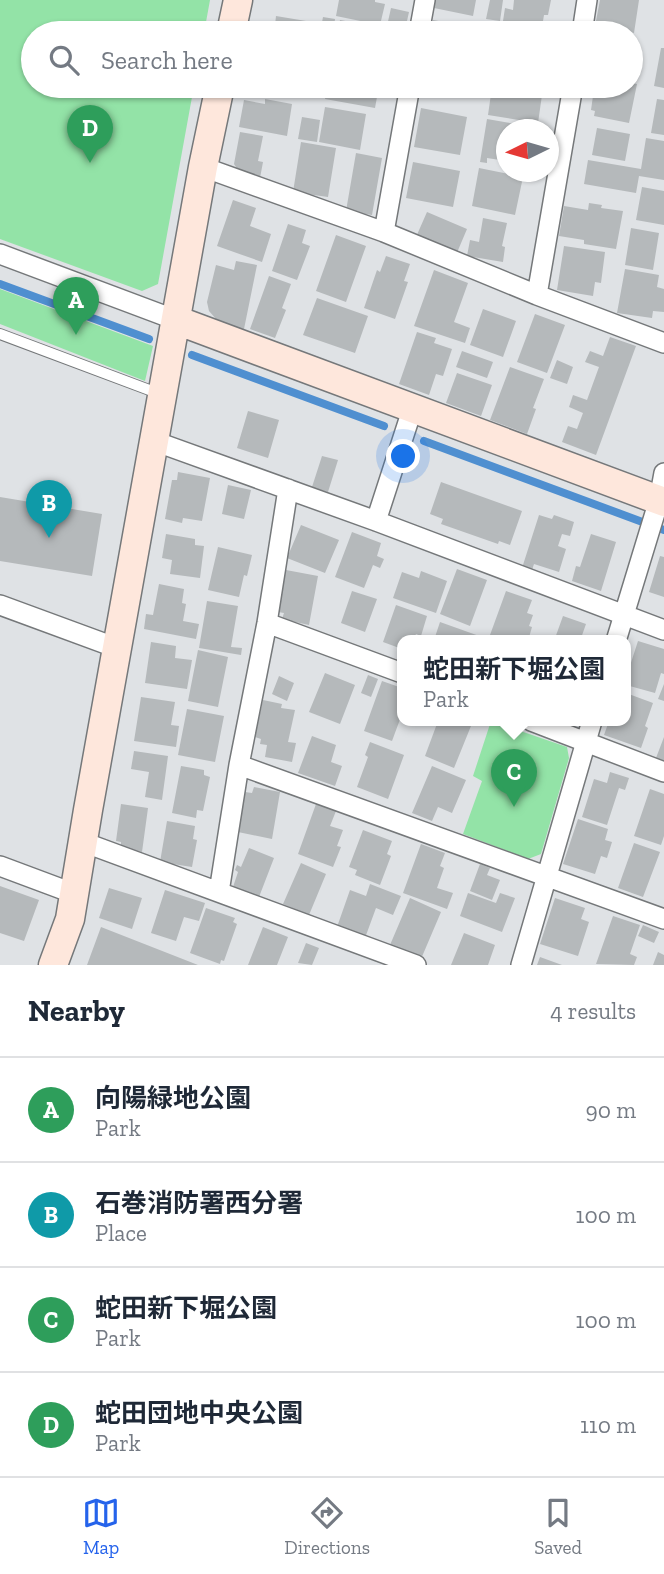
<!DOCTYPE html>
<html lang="en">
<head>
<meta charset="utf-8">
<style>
  body { margin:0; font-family:"Zilla Slab","Noto Sans JP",serif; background:#f6f6f7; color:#1f2937 }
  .compass { position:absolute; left:496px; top:119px; width:63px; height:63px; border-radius:50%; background:#fff; box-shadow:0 2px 5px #0004; rotate:265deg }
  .you { position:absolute; left:404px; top:457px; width:24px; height:24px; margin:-18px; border:5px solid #fff; border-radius:50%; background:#1a73e8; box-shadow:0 0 0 10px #1a73e833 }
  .badge { display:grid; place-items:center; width:46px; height:46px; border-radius:50%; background:#2563eb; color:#fff; font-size:23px; font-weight:700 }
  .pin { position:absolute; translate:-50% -58px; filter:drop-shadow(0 2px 4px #0008) }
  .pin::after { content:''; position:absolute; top:37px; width:24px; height:21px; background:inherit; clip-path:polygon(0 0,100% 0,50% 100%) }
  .popup { position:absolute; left:397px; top:635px; width:234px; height:91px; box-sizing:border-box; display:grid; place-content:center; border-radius:14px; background:#fff; filter:drop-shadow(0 2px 5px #0005); font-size:23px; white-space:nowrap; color:#747a83 }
  .popup b { font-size:26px; color:#1f2937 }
  .popup::after { content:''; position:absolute; left:50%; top:100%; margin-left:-14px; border:14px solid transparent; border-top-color:#fff }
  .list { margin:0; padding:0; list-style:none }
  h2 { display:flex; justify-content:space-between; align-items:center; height:91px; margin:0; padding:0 28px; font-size:30px }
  h2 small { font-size:23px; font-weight:400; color:#747a83 }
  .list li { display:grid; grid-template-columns:46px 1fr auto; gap:21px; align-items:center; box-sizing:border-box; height:105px; padding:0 28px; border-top:2px solid #e0e1e3 }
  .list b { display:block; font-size:26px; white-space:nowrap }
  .list p { margin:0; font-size:23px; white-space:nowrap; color:#747a83 }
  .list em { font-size:23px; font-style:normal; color:#747a83 }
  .icon { flex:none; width:38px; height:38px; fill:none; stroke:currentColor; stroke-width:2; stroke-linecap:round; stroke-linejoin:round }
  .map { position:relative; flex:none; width:664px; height:965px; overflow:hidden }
  .search { position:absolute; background:#fff; box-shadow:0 2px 5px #0004; left:21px; right:21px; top:21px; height:77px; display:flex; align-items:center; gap:18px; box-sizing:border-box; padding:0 24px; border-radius:38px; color:#747a83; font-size:26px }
  .sheet { height:511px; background:#fff }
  nav { display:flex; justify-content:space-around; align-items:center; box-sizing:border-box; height:98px; border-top:2px solid #e0e1e3; background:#fff; font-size:19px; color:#747a83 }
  nav a { display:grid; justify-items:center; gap:4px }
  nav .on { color:#2563eb }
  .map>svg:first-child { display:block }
  .green { fill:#93e3a7 }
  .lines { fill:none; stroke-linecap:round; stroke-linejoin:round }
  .stream { stroke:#4f8fd0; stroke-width:8 }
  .building { fill:#b5b9bb }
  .lane-casing { stroke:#75787a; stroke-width:12 }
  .street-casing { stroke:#75787a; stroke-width:22 }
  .secondary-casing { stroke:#75787a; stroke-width:31 }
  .lane { stroke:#fff; stroke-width:10 }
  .street { stroke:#fff; stroke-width:19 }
  .secondary { stroke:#fee7dc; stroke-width:28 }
</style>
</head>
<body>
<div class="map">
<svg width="664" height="965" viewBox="0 0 664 965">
  <rect width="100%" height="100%" fill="#dfe2e5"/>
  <path class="green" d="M0 0H210L204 33H33V86H194L158 284 142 291 0 239Z
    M0 289 153 346 145 381 0 324Z
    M491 721 567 747 569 758 541 854 528 859 463 834 482 781 473 776Z"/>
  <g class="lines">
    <path class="stream" d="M0 284 149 339
      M192 355 384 426
      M424 441 664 530"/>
  </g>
  <path class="building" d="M339 0H375V2L385 4 380 25 336 16Z
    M435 0H476L473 16 434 8Z
    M490 0H503L500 21 486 19Z
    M514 0H551L548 15H544L542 27 503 21 505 8 513 10Z
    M600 0H639L634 33 595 26Z
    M391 8 409 12 405 30 387 26Z
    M276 16 318 23 316 33H261L262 23 275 25Z
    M323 17 335 19 333 33H320Z
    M340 20 372 26 370 33H337Z
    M433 20 477 28 478 21 497 25 495 33H430Z
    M631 46 639 48 634 76 631 75Z
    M661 48H664V88L654 86Z
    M631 83 637 84 629 123 594 116 595 111 591 110 593 96 600 98 602 86H631Z
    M272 86H320L318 96 272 87Z
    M327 86H379L375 108 325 99Z
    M497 86H508L507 89 520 92 521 87 532 89 531 94 542 95 538 123 488 115 492 87 496 88Z
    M265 99 292 104 287 136 239 127 244 100 265 104Z
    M657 99 664 100V135L651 133Z
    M325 107 366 114 360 150 319 142Z
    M421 108 467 117 460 155 414 147Z
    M302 117 320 120 317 142 298 139Z
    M487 119 539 128V130H506V161L487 158V163L480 162Z
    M597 128 630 134 625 161 592 155Z
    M240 132 263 136 258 161 263 162 260 178 240 173 234 164Z
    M646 138 664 141V180L639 176 636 193 584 184 588 160 641 169Z
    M301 142 336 148 328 197 293 192Z
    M356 153 382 158 372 215 346 211Z
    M413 162 460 171 453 207 406 198Z
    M479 168 523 177 515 215 472 206Z
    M642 187 664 191V225L636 220Z
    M233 200 256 208 250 226 271 234 262 262 217 246Z
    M589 203 602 205 601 208 623 211 616 249 584 244V240L559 236 564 206 588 210Z
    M427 212 467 229 456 255 416 237Z
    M483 218 507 223 502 246 505 247 503 262 467 256 470 240 479 242Z
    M288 224 306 230 302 243 310 246 297 280 272 271Z
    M631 228 659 233 653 270 625 265Z
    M336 235 366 246 346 302 316 291Z
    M564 246 605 252 601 283 595 282 593 296 557 290Z
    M386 256 410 264 404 281 408 282 395 319 364 308 377 270 380 272Z
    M236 261 257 265 244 329 224 325 216 319 209 311 207 302 216 265 234 270Z
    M625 269 659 275 657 287 664 289V312L653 311 652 318 617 313Z
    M434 270 468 283 454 322 470 328 465 343 414 326Z
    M269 276 291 284 282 308 286 310 275 338 250 329Z
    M317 298 368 316 355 353 303 335Z
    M483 309 516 321 503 357 470 345Z
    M535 314 565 325 547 373 517 362Z
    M417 332 436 338 434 343 452 349 443 376 436 374 429 395 399 384Z
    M610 337 636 346 596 455 562 442 568 426 577 429 583 413 569 407 573 395 587 400 599 367 585 362 590 351 603 356Z
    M462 351 493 362 487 378 456 367Z
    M557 360 573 367 567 384 550 378Z
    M510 367 544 379 533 408 536 409 527 434 490 420Z
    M457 373 492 385 481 416 446 403Z
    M248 411 279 420 268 458 237 448Z
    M322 456 338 460 328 492 312 487Z
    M178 472 210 478 202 521 183 518 182 523 165 519 172 480H177Z
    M441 482 522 511 510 545 499 541 498 544 441 524 443 519 430 514Z
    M228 485 251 490 244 519 222 514Z
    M0 497 102 514 92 576 0 561Z
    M539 515 552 519 554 515 574 522 570 536 562 534 558 546 566 549 559 572 534 564 532 570 522 568Z
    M301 525 339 540 325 573 287 558Z
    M352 532 381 543 377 556 384 559 380 568 373 565 364 588 335 577Z
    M166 534 195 539V545L204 546 200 578 170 574 172 560 162 558Z
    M591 534 616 542 601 591 572 581 576 566 580 567Z
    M218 547 252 555 247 576 244 575 239 597 208 590Z
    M660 556 664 557V597L649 592Z
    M457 569 487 580 470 626 440 614Z
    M286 570 318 576 309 625 282 619 284 613 278 612Z
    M421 571 447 581 436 613 393 598 402 572 419 578Z
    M159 584 184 589 182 603 186 604 183 621 199 624 196 639 144 629 146 614 153 615Z
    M352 591 377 599 365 632 341 623Z
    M506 591 532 600 527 613 533 615 529 626 532 627 528 641H506L490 635Z
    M207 601 238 606 231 647 242 648 241 655 199 648Z
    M396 605 427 616 421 636 416 634 413 641H402V649L383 642Z
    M563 616 586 624 580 641H554Z
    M440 622 482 637 480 641 434 640Z
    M638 641 664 649V674L661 673 655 693 626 685V678Z
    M151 642 176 646 175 658 192 660 187 689 145 683Z
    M198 650 228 657 218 707 188 701Z
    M325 673 355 685 340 724 309 712Z
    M368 675 378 679 371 697 361 693Z
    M279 676 294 683 287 701 272 694Z
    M382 681 402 688V714L392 741 364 731Z
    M664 684V701L658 699Z
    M626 693 653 703 645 726 648 728 641 748 604 735 609 721H626Z
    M141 697 175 702 171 725 179 726 176 747 134 741Z
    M263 700 282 704 281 708 295 710 288 742 296 743 292 762 265 757 267 745 260 744 261 739 255 737Z
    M187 709 224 716 215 762 178 755Z
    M438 721H473L454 768 425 756Z
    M312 736 336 745 331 762 342 766 335 786 298 773Z
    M664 737V761L656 758Z
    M370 742 404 755 388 799 357 787 368 757 365 755Z
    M134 751 168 756 162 800 145 797 149 772 131 769Z
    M181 766 204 770V775L210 777 203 811 197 810 196 818 172 813Z
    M432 766 466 780 452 813 438 807 432 821 412 813Z
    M610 772 629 778 625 790 619 788 607 825 582 817 594 779 607 783Z
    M254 787 280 792 272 839 238 832 245 792 252 793Z
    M650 789 664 794V836L661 845 634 836Z
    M121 804 148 808 142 852 121 848V842L116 841Z
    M316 804 336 811 330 826 343 830 337 846 341 847 333 867 298 854Z
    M578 819 608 829 605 840 612 842 607 858 601 856 595 874 563 864Z
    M167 821 195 826 193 839 197 840 192 867 160 862Z
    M363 830 392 841 387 854 391 856 380 885 355 875 357 870 349 867Z
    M634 843 660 852 643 897 618 888Z
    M421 844 445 853 440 866 444 868 437 888 453 893 447 909 403 893Z
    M249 848 274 858 259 897 233 887 238 872 235 870 237 865 241 867Z
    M301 863 326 874 309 915 283 904Z
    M480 864 490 868 487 875 500 880 492 900 470 891Z
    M370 884 401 896 393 915 376 908 365 938 337 927 350 890 366 896Z
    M0 886 39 900 24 941 0 933Z
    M109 888 142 898 132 929 99 918Z
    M165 890 205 903 199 921 184 917 176 941 151 933Z
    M468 893 496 903 500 893 515 898 502 932 460 916Z
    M410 898 441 912 421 959 390 945Z
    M555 898 585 908 581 919 589 922 578 956 540 944Z
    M206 908 235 918 233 922 237 924 224 961 221 960 220 964 190 953Z
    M613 916 640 925 630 954 637 957 634 965 596 964Z
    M643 925 659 932 654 943 638 936Z
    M101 927 198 965H87Z
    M263 927 288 937 277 965H248Z
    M464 933 495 945 488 965H451Z
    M306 943 319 948 312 965 298 963Z
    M658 952 664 955V965H653Z
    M540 957 562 965H537Z"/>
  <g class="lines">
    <defs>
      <path id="lane" d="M0 334 160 394"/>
      <path id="street" d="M419 33 425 0
        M582 33 587 0
        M203 167 384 232 537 295 664 343
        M384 232 410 86
        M0 254 176 320
        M537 295 573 86
        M154 441 376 521 664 630
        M376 521 413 407
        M0 605 117 648
        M267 623 402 673
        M616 641 659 500 664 473
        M531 721 664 772
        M239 765 664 919
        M83 842 416 965
        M0 866 75 894
        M219 892 239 765 267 623 288 489
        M521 965 592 721"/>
      <path id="secondary" d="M231 33 238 0
        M176 320 664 502
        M53 965 70 919 88 810 203 167 220 86"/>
    </defs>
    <use href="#lane" class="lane-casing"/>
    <use href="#street" class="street-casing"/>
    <use href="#secondary" class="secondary-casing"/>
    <use href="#lane" class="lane"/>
    <use href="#street" class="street"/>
    <use href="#secondary" class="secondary"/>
  </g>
</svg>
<svg class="compass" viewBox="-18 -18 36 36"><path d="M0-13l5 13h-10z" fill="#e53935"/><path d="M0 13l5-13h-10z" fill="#747a83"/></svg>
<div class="you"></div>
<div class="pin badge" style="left:76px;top:335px;background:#2e9e5b">A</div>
<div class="pin badge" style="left:49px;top:538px;background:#0f9aa8">B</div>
<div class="pin badge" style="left:514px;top:807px;background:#2e9e5b">C</div>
<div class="popup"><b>蛇田新下堀公園</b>Park</div>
<div class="pin badge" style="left:90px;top:163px;background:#2e9e5b">D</div>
<div class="search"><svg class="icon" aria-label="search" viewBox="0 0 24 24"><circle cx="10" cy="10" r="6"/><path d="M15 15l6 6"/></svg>Search here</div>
</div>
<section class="sheet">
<h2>Nearby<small>4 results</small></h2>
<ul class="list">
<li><span class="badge" style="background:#2e9e5b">A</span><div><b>向陽緑地公園</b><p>Park</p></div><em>90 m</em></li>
<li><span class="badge" style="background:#0f9aa8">B</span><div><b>石巻消防署西分署</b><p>Place</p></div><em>100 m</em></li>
<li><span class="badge" style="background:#2e9e5b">C</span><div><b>蛇田新下堀公園</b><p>Park</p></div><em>100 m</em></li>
<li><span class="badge" style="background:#2e9e5b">D</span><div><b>蛇田団地中央公園</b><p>Park</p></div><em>110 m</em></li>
</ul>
</section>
<nav>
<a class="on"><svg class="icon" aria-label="map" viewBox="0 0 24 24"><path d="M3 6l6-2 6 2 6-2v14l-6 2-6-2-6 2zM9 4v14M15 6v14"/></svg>Map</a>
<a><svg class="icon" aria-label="directions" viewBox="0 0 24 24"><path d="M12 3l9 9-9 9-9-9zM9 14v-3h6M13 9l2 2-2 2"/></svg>Directions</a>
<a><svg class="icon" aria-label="saved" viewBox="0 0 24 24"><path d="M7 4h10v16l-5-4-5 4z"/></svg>Saved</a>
</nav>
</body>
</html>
